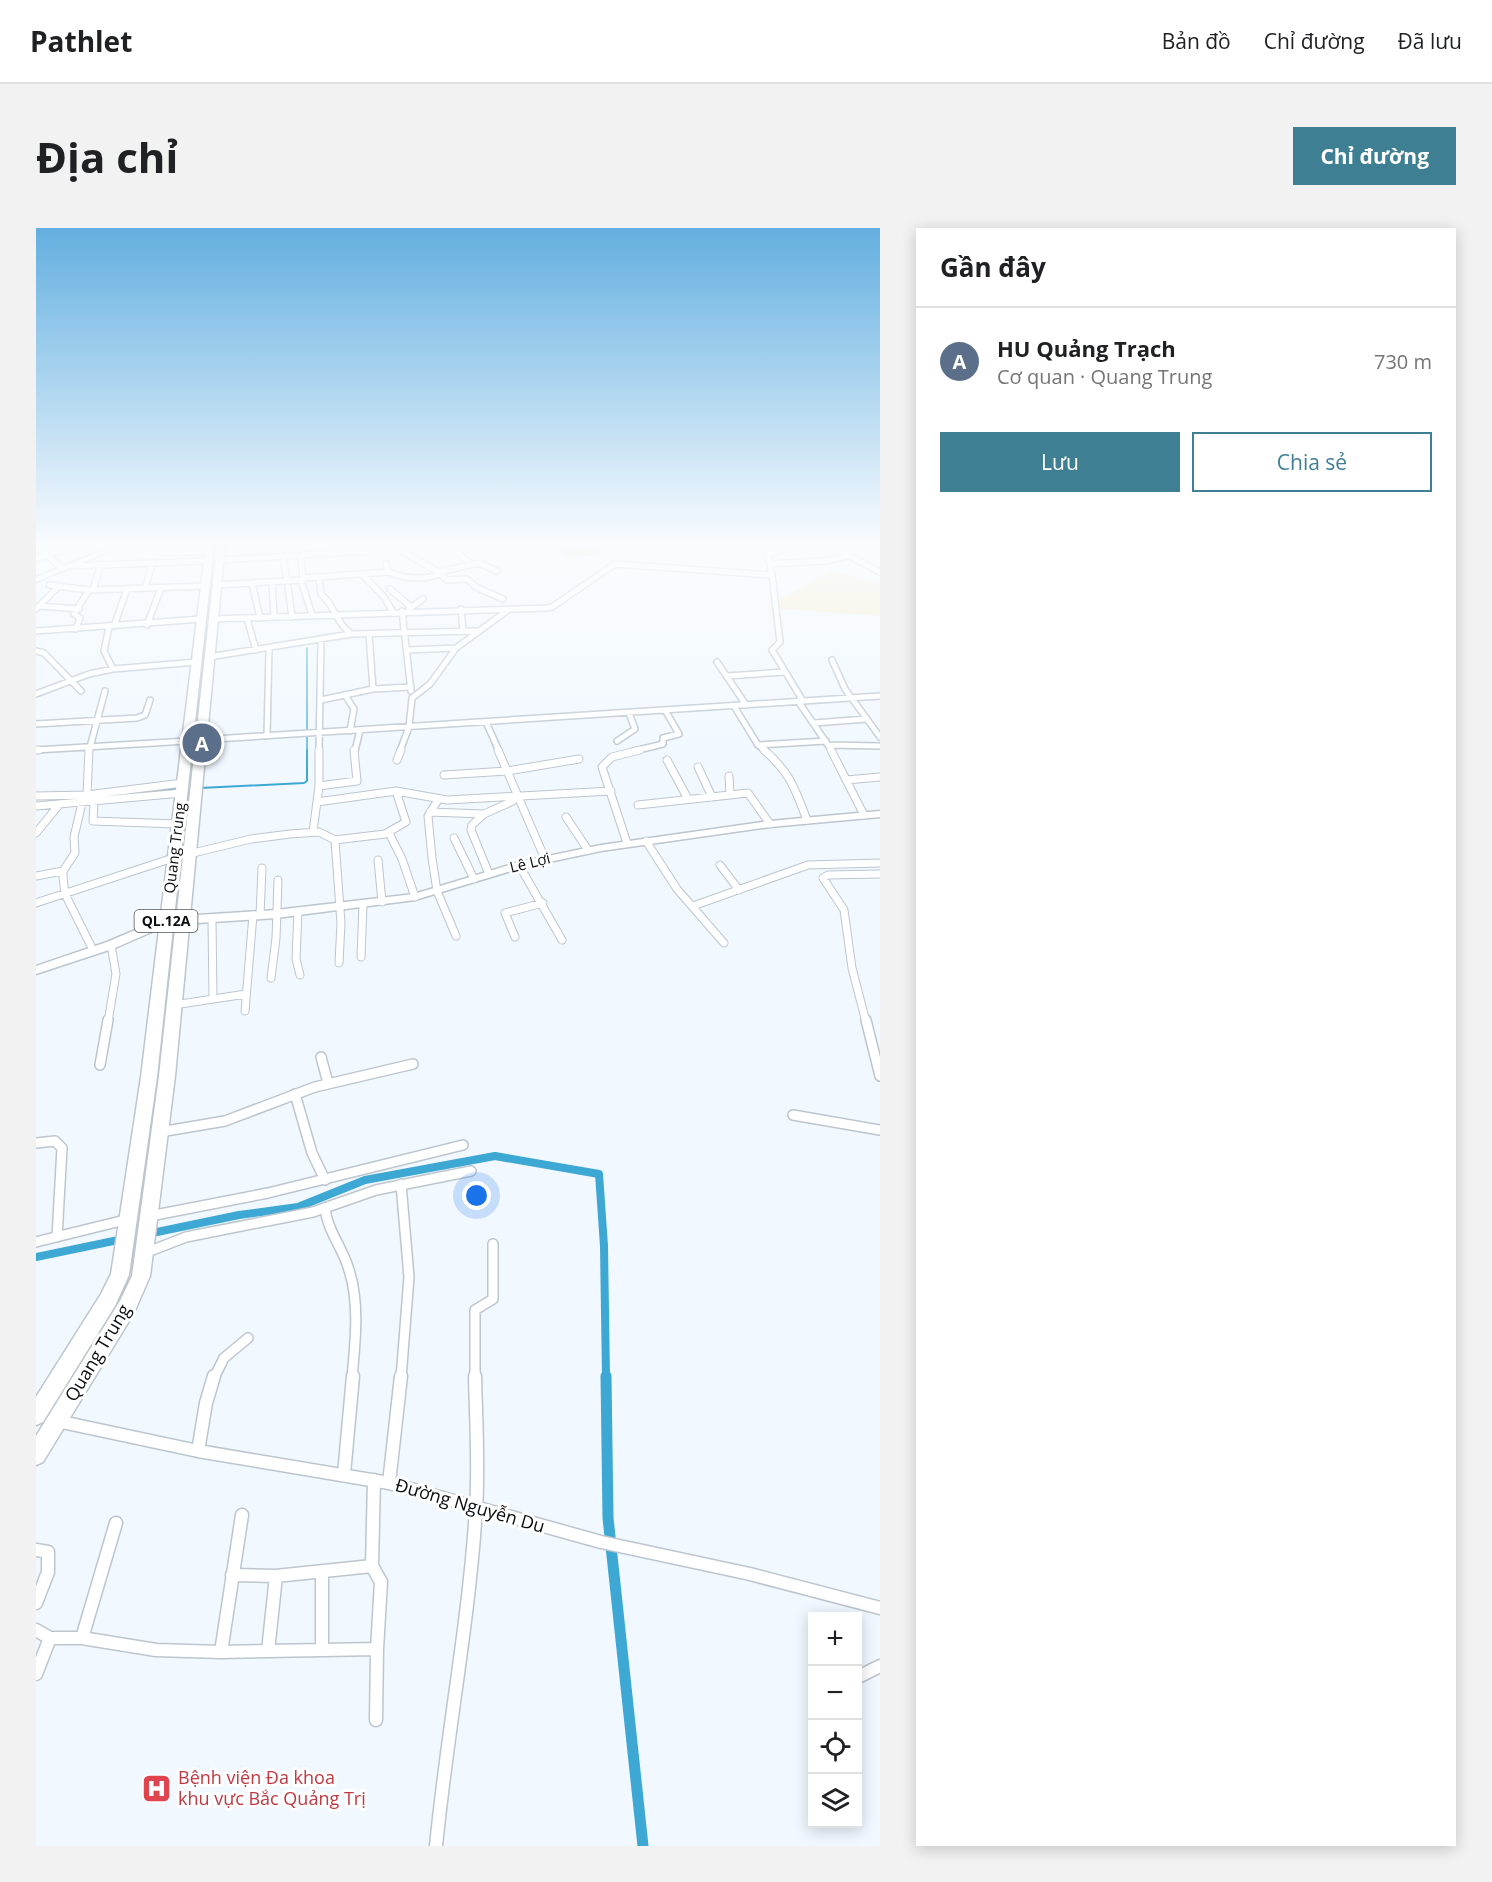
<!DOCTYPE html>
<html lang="vi">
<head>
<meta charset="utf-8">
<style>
  body { margin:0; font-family:"Open Sans",sans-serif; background:#f2f2f2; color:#202124 }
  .controls { position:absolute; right:18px; bottom:18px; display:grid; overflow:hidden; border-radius:0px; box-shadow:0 3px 15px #0003 }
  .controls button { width:54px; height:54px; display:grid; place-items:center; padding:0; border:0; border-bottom:2px solid #e0e0e0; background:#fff; color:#202124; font:30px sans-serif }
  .you { position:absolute; left:441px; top:968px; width:21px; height:21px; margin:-15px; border:4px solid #fff; border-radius:50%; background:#1a73e8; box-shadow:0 0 0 9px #1a73e833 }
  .badge { display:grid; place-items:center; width:39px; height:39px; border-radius:50%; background:#3f7f93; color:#fff; font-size:20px; font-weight:700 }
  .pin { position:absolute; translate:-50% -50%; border:3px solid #fff; box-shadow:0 2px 6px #0006 }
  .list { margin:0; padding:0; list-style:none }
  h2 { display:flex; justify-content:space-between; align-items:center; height:78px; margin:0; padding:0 24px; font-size:26px }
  h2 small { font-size:20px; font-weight:400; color:#757577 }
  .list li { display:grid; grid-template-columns:39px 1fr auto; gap:18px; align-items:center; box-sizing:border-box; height:108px; padding:0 24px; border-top:2px solid #e0e0e0 }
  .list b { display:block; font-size:22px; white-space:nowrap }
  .list p { margin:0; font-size:20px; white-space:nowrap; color:#757577 }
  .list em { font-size:20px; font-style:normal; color:#757577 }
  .actions { display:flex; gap:12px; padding:18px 24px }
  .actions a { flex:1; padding:14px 0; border:2px solid #3f7f93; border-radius:0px; text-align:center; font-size:21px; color:#3f7f93 }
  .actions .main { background:#3f7f93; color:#fff }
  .icon { flex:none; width:33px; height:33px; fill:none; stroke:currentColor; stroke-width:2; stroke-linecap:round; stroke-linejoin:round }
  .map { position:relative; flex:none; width:844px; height:1618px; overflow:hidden; border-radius:0px }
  header { display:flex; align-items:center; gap:36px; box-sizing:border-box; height:84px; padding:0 30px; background:#fff; border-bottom:2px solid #e0e0e0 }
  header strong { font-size:28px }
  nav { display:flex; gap:33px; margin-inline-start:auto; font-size:21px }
  .intro { display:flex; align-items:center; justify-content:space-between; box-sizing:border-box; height:144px; padding:0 36px }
  h1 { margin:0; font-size:42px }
  .button { padding:15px 27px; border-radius:0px; background:#3f7f93; color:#fff; font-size:21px; font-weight:700 }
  main { display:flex; gap:36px; padding:0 36px }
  aside { flex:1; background:#fff; border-radius:0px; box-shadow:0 3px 15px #0003 }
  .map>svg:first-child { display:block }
  .green { fill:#cccf84 }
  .sand { fill:#f7edc8 }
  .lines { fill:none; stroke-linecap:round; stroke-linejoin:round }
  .stream-far1 { stroke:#3da8d3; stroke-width:1.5 }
  .stream { stroke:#3da8d3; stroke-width:2 }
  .canal-far1 { stroke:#3da8d3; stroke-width:8 }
  .canal { stroke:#3da8d3; stroke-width:11 }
  .street-far3-casing { stroke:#bdc5ce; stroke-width:8 }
  .street-far2-casing { stroke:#bdc5ce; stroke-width:9 }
  .street-far1-casing { stroke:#bdc5ce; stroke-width:12 }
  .street-casing { stroke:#bdc5ce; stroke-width:15 }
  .secondary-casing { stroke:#bdc5ce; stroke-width:3 }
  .highway-casing { stroke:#bdc5ce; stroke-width:3 }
  .street-far3 { stroke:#fff; stroke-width:5 }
  .street-far2 { stroke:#fff; stroke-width:7 }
  .street-far1 { stroke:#fff; stroke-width:9 }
  .street { stroke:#fff; stroke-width:12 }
  .secondary { fill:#fff; fill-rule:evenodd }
  .highway { fill:#fff; fill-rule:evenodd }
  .labels { text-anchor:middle; stroke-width:6; stroke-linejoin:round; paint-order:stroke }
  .shield { fill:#fff; stroke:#545557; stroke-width:1.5 }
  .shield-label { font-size:14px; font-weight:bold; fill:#0a0c0f }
  .street-label { font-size:15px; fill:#0a0c0f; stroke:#fff }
  .near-street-label { font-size:18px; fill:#0a0c0f; stroke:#fff }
  .near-health-label { font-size:18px; fill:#be3a42; stroke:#fff; text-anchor:start }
</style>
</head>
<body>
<header>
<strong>Pathlet</strong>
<nav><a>Bản đồ</a><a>Chỉ đường</a><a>Đã lưu</a></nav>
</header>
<div class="intro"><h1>Địa chỉ</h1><a class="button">Chỉ đường</a></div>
<main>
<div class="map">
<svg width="844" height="1618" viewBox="0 0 844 1618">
  <rect width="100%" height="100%" fill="#f1f8ff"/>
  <path class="green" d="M559 317 566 326 531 331 523 320Z"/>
  <path class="sand" d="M795 342 844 356V388L729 380Z"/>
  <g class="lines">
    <path class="stream-far1" d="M271 420V503
      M271 508V523"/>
    <path class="stream" d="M164 560 268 555 271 553V522
      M74 568 140 561"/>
    <path class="canal-far1" d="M0 1029 203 987 262 979 329 952 459 928 563 946 568 1018 570 1150"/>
    <path class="canal" d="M570 1148 572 1290 607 1618"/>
    <defs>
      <path id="street-far3" d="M355 317 399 342 411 352 431 351 440 359 467 371
        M412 317 435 336
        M793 317 844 344
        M0 318 27 341
        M127 325 174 323
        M247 329 251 353
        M0 331 42 317
        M184 332 332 323
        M350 336 352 344C369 351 387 352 405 346
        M735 336 789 333 811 328
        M33 338 173 333
        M402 344 443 335 461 343
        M326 346 348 369 357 384
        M736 347 744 414 736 422 767 473
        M268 350 352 344
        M283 350 285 366C300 379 298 392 315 406
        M265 352 276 387
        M236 354 238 389
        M216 355 224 390
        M13 357 53 362 170 358
        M181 357 267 352 265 329
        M252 359 256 389
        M109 360 116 336
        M354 361 375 379
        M57 362 64 338
        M3 378 43 381
        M0 381 22 359
        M373 381 387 371
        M425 381 427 402
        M366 383 375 463
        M177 391 510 380 516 379 579 336 736 347 732 326 760 317
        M211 391 220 422
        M111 397 125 360
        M78 398 91 361
        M73 399 68 423 77 441
        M40 401 44 390 38 386 53 362
        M0 403 166 391
        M333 406 337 461
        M371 422 420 420
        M0 423 8 425 45 463
        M173 429 315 406 441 403
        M796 432 809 461 844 509
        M681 434 710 477
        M691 448 748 444
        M0 466 53 446 77 441 161 434
        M309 467 318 481 314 503
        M285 472 337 461 375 459
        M762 473 796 523
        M698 478 722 517 730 523
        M450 494 463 523
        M778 495 831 491
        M0 496 101 490 109 487 114 472
        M231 508 233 421
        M164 512 844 468
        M581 513 599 501 593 485
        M722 517 790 513
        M793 517 844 518
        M0 522 151 513
        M53 523 69 463
        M283 523 285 412
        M319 523 324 502
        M364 523 373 499 376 470 394 456 420 420 472 382
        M598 523 627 516V510L643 506 629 482"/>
      <path id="street-far2" d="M0 522H3
        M462 522 509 631
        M728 522C754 544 759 561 771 592
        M795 522 828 587
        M361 532 365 522
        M631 532 652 571
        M662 539 676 569
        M408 547 471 543 543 531
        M693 548 694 567
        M810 552 844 549
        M283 558 321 553 318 522
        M51 567 53 522
        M0 568 51 567 147 555
        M402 572 392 588 396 630 401 663 420 708
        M58 574 57 593 141 596
        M281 574 360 563 411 572 575 563
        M46 575 38 609 39 625 27 643V649L29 666 57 722
        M602 577 712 565 734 596
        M0 578 146 565
        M394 584 448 586 477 573
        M448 586 436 597 435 602 453 646
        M530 589 552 622
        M277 604 283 558V522
        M0 605 22 578
        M353 605 366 631 379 669
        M418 610 438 651
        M299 612 305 695 303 735
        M610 613 641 661 688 715
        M591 615 566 539 576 529 604 522
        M153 626 215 611 254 606 283 604 299 612 349 606 370 594 360 563
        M342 632 346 674
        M483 637 526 712
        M684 637 703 662
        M0 648 27 643
        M0 675 137 630
        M657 678 772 637 844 635
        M262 683 260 731 264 747
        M224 687 226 640
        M176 692 177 770
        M479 709 469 685 507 675
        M325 729 327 677
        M235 750 240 710 242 652
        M138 777 210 766
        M209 783 217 687
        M72 794 80 746 75 717
        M830 794 816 740 808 682 787 650 792 647 844 646"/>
      <path id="street-far1" d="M830 792 844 848
        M285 829 292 855
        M64 837 72 792
        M259 866 276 925 289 952
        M757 887 844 902
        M124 904 189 893 279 859 377 836
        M0 915 19 913 26 920 21 1009
        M289 981C292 1004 307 1020 313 1042 324 1075 319 1116 316 1150
        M114 988 232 965 427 917
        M0 1014 93 991
        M109 1025 150 1009 277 984 340 962 435 943
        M178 1150 188 1130 212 1110
        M365 1150 373 1049 365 956
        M439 1150V1082L457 1071V1016"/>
      <path id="street" d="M21 1193 162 1223 353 1255 565 1314 714 1346 844 1380
        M162 1223 170 1175 178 1148
        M308 1246 317 1148
        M353 1255 365 1148
        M0 1322 12 1324V1344L0 1375
        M286 1344V1421
        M196 1347 240 1348 336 1338
        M0 1402 14 1410H46L120 1422 185 1424 341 1421 345 1354 336 1338 338 1252
        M46 1410 80 1295
        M232 1423 240 1348
        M185 1424 206 1287
        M0 1446 14 1410
        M822 1449 844 1438
        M340 1492 341 1421
        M400 1618C411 1505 433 1394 440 1281 443 1237 440 1192 439 1148"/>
      <path id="secondary" d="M80 317H89L0 354V349Z
        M844 583V589L734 599 565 623 485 640 379 672 240 690 146 696 141 692 146 688 240 682 378 666 483 634 565 617 734 593Z
        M130 689 135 693 134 696 79 720 0 746V738L71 714Z"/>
      <path id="highway" d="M170 317H178L121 849 93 1047 79 1078 7 1194 0 1197V1169L65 1066 75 1046 105 849Z
        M181 317H189L139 848 114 1048 98 1085 7 1234 0 1237V1208L84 1073 96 1048 123 848Z"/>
    </defs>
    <use href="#street-far3" class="street-far3-casing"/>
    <use href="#street-far2" class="street-far2-casing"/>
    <use href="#street-far1" class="street-far1-casing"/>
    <use href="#street" class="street-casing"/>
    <use href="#secondary" class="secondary-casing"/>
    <use href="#highway" class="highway-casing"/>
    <use href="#street-far3" class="street-far3"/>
    <use href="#street-far2" class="street-far2"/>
    <use href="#street-far1" class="street-far1"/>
    <use href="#street" class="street"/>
    <use href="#secondary" class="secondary"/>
    <use href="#highway" class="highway"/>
  </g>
  <linearGradient id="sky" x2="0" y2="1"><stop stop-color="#63afe0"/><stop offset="0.58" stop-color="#f9fcff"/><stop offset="1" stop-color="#f9fcff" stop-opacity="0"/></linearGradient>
  <rect width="844" height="544" fill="url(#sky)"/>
  <defs>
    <symbol id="hospital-square" viewBox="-11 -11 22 22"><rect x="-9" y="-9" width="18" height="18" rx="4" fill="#e0444e" stroke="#fff"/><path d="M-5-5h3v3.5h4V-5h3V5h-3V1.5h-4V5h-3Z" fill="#fff"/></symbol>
  </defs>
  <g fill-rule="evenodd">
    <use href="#hospital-square" x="104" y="1544" width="33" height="33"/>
  </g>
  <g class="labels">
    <rect class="shield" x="98.5" y="682" width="63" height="22" rx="4.5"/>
    <g class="shield-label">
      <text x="130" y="698">QL.12A</text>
    </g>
    <g class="street-label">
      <text transform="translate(139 620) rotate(-83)" y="5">Quang Trung</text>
      <text transform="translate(494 635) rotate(-14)" y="5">Lê Lợi</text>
    </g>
    <g class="near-street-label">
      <text transform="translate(62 1125) rotate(-59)" y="6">Quang Trung</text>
      <text transform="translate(434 1278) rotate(16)" y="6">Đường Nguyễn Du</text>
    </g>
    <g class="near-health-label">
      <text x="142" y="1556">Bệnh viện Đa khoa<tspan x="142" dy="21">khu vực Bắc Quảng Trị</tspan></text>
    </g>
  </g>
</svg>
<div class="controls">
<button>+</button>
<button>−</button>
<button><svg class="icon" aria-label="locate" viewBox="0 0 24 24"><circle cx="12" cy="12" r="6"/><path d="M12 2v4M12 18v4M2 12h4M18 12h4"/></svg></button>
<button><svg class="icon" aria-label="layers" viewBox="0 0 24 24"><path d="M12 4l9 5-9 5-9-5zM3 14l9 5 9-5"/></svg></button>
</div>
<div class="you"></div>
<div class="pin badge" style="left:166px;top:515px;background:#5c6f8a">A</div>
</div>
<aside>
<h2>Gần đây<small></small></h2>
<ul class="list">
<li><span class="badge" style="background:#5c6f8a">A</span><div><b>HU Quảng Trạch</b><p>Cơ quan · Quang Trung</p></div><em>730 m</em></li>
</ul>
<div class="actions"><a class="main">Lưu</a><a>Chia sẻ</a></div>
</aside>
</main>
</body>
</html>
